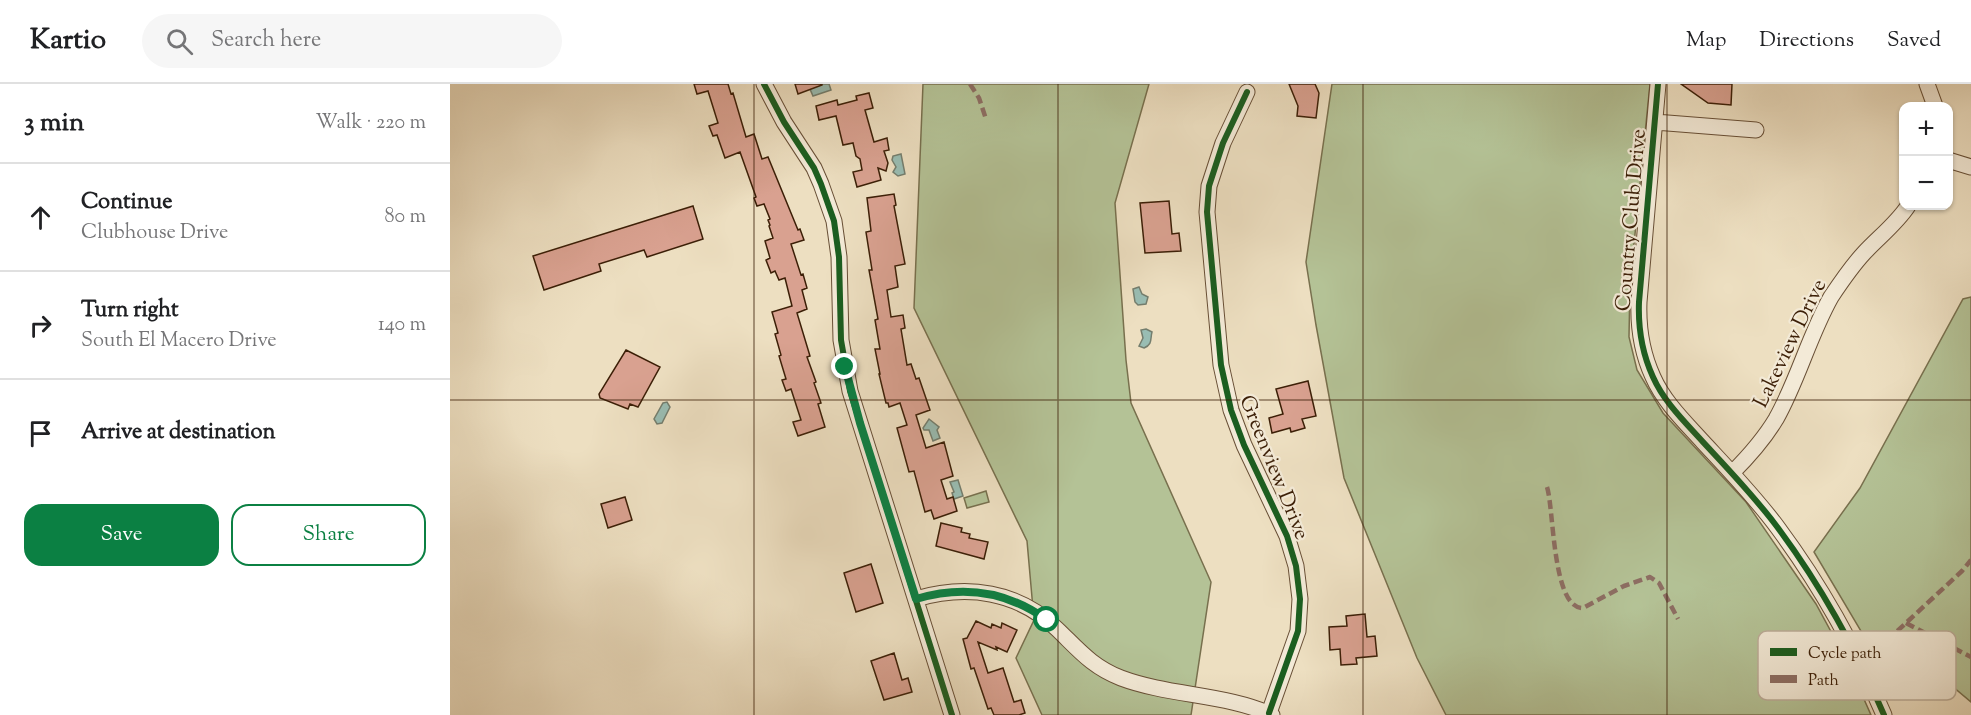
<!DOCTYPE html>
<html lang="en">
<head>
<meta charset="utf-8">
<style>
  body { margin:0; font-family:"Sorts Mill Goudy",serif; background:#f6f6f6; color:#202124 }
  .controls { position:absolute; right:18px; top:18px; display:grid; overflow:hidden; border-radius:12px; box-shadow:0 2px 4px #0004 }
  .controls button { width:54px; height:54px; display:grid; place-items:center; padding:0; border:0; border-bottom:2px solid #e0e0e0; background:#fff; color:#202124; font:30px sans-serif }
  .stop { position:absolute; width:18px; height:18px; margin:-14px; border:4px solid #0b8043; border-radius:50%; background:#fff }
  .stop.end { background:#0b8043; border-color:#fff; box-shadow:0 2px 6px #0008 }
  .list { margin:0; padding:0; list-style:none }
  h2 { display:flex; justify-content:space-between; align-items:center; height:78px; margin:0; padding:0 24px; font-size:26px }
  h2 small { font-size:20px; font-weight:400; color:#757577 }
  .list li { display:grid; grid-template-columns:39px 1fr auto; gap:18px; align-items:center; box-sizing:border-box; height:108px; padding:0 24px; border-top:2px solid #e0e0e0 }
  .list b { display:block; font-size:22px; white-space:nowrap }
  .list p { margin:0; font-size:20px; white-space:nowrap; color:#757577 }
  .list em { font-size:20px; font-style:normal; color:#757577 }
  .actions { display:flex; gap:12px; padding:18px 24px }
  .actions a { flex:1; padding:14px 0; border:2px solid #0b8043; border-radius:18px; text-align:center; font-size:21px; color:#0b8043 }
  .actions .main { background:#0b8043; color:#fff }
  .icon { flex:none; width:33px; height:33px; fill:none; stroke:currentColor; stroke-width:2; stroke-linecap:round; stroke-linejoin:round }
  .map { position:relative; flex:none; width:1521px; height:631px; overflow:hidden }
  header { display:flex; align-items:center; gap:36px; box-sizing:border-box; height:84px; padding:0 30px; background:#fff; border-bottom:2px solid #e0e0e0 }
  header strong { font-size:28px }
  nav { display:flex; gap:33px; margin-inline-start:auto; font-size:21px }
  .search { width:420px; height:54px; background:#f6f6f6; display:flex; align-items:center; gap:15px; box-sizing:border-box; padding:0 21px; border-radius:33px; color:#757577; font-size:22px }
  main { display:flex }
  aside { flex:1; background:#fff }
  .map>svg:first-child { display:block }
  .green { fill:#b4c296; stroke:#78704e; stroke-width:1.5 }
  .water { fill:#99bdb3; stroke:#747e6e; stroke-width:1.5 }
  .building { fill:#d9a190; stroke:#3c1f07; stroke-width:1.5 }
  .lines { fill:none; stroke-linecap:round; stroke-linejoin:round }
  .minor-casing { stroke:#684f36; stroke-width:17 }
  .minor { stroke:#f3ead7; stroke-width:15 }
  .quiet { stroke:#8d6e63; stroke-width:4.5; stroke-dasharray:9 4.5; stroke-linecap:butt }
  .cycleway-casing { stroke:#f3ead7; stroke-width:10 }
  .cycleway { stroke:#1b5e20; stroke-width:6 }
  .route { stroke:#0b8043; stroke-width:8 }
  .grid { fill:none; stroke:#3c1f07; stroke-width:1.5; stroke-opacity:0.55 }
  .labels { text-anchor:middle; stroke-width:4.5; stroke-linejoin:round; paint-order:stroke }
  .street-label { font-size:21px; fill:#3c1f07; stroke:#f3ead7 }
  .key { fill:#f3ead7; stroke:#bcad99; stroke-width:1.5 }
  .key-label { font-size:16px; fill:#3c1f07 }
</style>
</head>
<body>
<header>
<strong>Kartio</strong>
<div class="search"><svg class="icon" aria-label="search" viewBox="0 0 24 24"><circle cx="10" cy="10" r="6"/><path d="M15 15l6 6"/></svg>Search here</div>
<nav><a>Map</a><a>Directions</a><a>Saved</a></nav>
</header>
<main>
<aside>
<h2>3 min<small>Walk · 220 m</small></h2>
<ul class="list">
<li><svg class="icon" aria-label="ahead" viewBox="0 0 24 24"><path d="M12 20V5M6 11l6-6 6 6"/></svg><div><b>Continue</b><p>Clubhouse Drive</p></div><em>80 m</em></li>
<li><svg class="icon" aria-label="right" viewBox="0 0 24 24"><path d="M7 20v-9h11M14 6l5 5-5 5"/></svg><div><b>Turn right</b><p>South El Macero Drive</p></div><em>140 m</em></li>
<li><svg class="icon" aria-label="arrive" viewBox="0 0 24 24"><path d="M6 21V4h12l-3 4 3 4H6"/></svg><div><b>Arrive at destination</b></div></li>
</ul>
<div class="actions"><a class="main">Save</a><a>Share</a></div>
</aside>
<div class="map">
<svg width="1521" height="631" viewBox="0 0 1521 631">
  <rect width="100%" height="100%" fill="#eddfc1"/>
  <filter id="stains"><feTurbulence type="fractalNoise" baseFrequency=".00333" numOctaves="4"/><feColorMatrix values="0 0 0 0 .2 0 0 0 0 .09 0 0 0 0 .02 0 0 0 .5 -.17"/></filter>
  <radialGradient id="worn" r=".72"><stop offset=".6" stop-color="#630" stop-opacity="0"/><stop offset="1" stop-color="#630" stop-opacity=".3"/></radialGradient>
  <path class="green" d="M473 0H699L665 119 676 276 681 319 761 498 741 631H592L566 574 584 536 577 457 464 224Z
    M882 0H1200L1180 200 1179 253 1187 286 1213 329 1296 418 1366 520 1398 579 1421 631H996L967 574 894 394 866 241 856 178Z
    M1521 213V618L1464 570 1431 584 1411 547 1364 468 1410 404 1513 215Z
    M536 407 539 418 517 424 514 414Z"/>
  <path class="water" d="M364 0H379L381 6 363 12 360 5Z
    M451 70 455 90 448 92 443 88 446 83 442 76 443 72Z
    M689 203 692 210 698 213 696 220 688 221 685 218 683 205Z
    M696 245 702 248C700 255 703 260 694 264L689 262 693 254 691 246Z
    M213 319 217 318 220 323 212 339 207 340 204 335Z
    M479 335 489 343 487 346 490 354 483 357 479 346H474L473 344Z
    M508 396 513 412 504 415 502 409 504 408 500 398Z"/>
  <path class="building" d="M244 0H278L281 10 283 9 296 53 304 50 312 75 318 73 348 146 350 145 354 156 341 160 351 191 353 190 357 204 352 206 357 225 347 229 360 272 357 273 366 298 364 299 371 319 368 320 375 343 348 352 343 338 351 336 341 305 336 307 332 296 336 295 329 272 331 271 325 250 328 249 322 228 342 222 335 194 329 196 325 187 321 189 316 176 320 174 315 157 323 154 319 142 320 141 318 136 320 135 314 120 307 122 304 114 306 113 290 68 275 74 267 51 263 52 259 42 268 39 258 7 247 10Z
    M345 0H372V1L348 10Z
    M839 0H865L869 9 866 34 847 32 848 22Z
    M1231 0H1282L1281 21 1258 19Z
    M419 9 423 24 415 26 424 58 437 54 439 66 434 67 438 79 436 87 428 84 431 96 407 103 403 88 412 86 410 75 406 72 403 59 393 61 386 32 369 36 366 22 387 16 388 21 407 16 406 12Z
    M444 110 446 121 444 122 455 180 445 182 448 203 437 206 441 233 453 231 455 244 451 245 457 281 461 280 466 295 469 294 480 326 466 331 476 364 494 358 503 392 491 396 497 415 503 413 507 427 484 435 481 426 475 428 464 387 459 388 447 344 457 341 450 319 439 323 438 319H436L429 290H430L425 265H430L425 236 428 235 419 186H422L416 148 421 147 417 114Z
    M719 117 722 150 729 149 731 167 695 169 690 119Z
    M243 122 253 155 197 173 194 166 149 180 151 187 94 206 83 172Z
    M176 266 210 283 188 323 180 320 178 325 150 314 149 310Z
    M858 297 866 332 852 335 855 344 841 348 840 344 822 349 819 334 833 330 826 305Z
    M175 413 182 436 158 444 151 420Z
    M491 439 512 444 511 448 520 450 519 454 538 458 534 475 486 462Z
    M421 480 433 519 406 528 394 489Z
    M915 530 917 553 925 552 927 572 906 574 907 580 891 581 890 565 880 566 879 543 897 542 896 532Z
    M526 537 541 544 542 540 551 544 552 539 567 546 557 568 546 563 547 566 528 558 538 589 553 584 564 618 571 616 575 629 569 631H544L541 624 538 625 524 584 521 585 513 555 517 554Z
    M444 569 452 596 458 594 462 608 434 616 421 577Z"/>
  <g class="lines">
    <defs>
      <path id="minor" d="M314 0 334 38 364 84 371 100 384 137 389 173 391 256 400 307 502 631
        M1208 0 1189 218C1188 244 1192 269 1203 293 1214 318 1235 338 1253 358 1279 386 1306 414 1328 444 1371 502 1406 565 1434 631
        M1477 0 1485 22
        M797 8 773 59 759 102 757 128 771 281 781 326 794 361 837 452 846 482 850 515 848 547 819 629
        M1205 38 1306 46
        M1498 76 1521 83
        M1282 389C1298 373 1314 355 1326 335 1348 296 1359 252 1381 213 1391 198 1402 182 1414 169 1429 153 1447 139 1458 122
        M466 515C517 500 568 507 607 545 628 565 642 583 671 594 719 612 777 610 822 631"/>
    </defs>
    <use href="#minor" class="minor-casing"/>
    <use href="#minor" class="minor"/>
    <path class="quiet" d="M520 0 529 14 536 35
      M1097 403C1104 424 1102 525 1133 524L1174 502 1200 493 1209 499 1228 535
      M1456 539 1521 573
      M1417 591C1430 581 1432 564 1443 551L1512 487 1521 476"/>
    <defs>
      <path id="cycleway" d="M314 0 334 38 364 84 371 100 384 137 389 173 391 256 400 307 502 631
        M1208 0 1189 218C1188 244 1192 269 1203 293 1214 318 1235 338 1253 358 1279 386 1306 414 1328 444 1371 502 1406 565 1434 631
        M797 8 773 59 759 102 757 128 771 281 781 326 794 361 837 452 846 482 850 515 848 547 819 629"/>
    </defs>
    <use href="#cycleway" class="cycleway-casing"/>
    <use href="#cycleway" class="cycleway"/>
  </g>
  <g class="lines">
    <path class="route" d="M395 283 410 339 466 515C513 501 557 507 597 536"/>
  </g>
  <path class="grid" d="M304 0V631M608 0V631M913 0V631M1217 0V631M0 316H1521"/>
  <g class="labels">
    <g class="street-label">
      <text transform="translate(1180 136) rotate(-85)" y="7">Country Club Drive</text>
      <text transform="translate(1339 259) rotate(-64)" y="7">Lakeview Drive</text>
      <text transform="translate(825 383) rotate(68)" y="7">Greenview Drive</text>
    </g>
  </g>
  <rect x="1308" y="547" width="198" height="69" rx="9" class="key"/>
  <rect x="1320" y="564" width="27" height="8" fill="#1b5e20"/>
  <rect x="1320" y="591" width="27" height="8" fill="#8d6e63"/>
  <g class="key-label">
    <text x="1358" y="574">Cycle path</text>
    <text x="1358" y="601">Path</text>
  </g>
  <rect width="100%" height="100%" filter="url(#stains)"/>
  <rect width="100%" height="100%" fill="url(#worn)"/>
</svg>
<div class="controls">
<button>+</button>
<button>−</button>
</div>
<div class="stop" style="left:597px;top:536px"></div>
<div class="stop end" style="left:395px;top:283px"></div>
</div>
</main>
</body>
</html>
